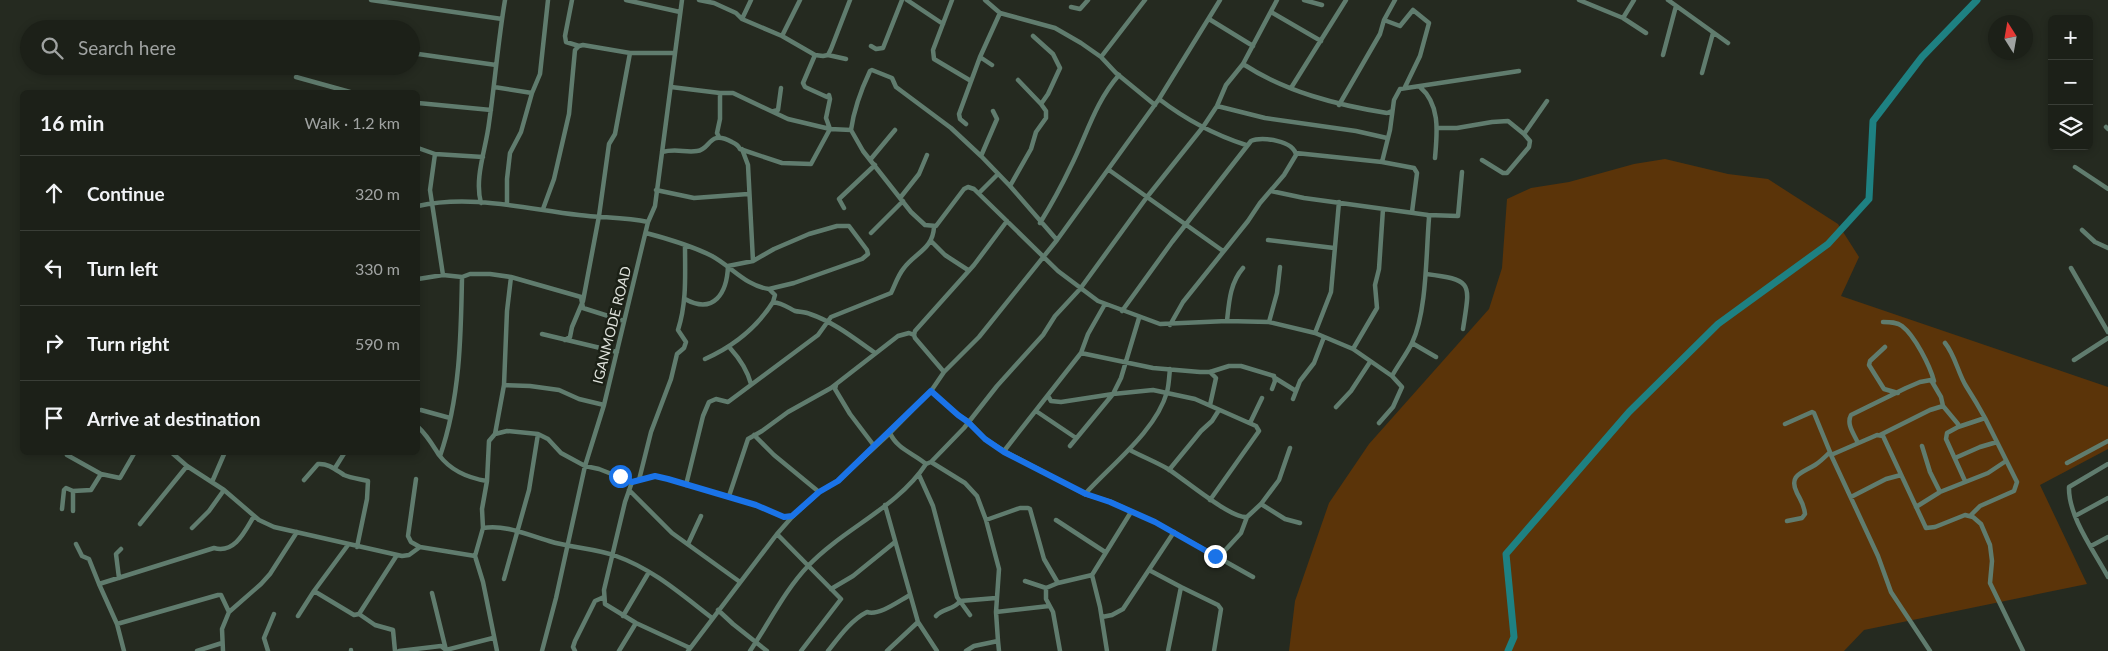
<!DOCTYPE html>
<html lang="en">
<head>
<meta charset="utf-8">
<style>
  body { margin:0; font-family:Lato,sans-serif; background:#292d25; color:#f1f3f6 }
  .controls { position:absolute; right:15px; top:15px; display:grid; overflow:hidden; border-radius:8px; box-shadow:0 2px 8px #0003 }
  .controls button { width:45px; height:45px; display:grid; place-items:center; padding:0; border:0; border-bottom:1px solid #3a3e37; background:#1c2018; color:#f1f3f6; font:25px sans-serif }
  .compass { position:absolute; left:1988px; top:15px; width:45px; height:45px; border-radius:50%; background:#1c2018; box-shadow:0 2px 8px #0003; rotate:349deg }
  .stop { position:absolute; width:15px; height:15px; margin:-11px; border:4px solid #1a73e8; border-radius:50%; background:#fff }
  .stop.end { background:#1a73e8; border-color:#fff; box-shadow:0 1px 5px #0008 }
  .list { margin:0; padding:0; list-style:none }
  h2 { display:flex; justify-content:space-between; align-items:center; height:65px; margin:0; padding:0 20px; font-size:21px }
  h2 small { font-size:16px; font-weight:400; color:#a0a3a2 }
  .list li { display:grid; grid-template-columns:32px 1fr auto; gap:15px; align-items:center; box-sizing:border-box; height:75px; padding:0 20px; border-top:1px solid #3a3e37 }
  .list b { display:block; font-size:19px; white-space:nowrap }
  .list em { font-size:16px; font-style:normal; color:#a0a3a2 }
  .icon { flex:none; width:28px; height:28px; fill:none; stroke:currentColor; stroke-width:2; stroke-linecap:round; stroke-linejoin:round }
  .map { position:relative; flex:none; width:2108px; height:651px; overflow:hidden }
  .search { position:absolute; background:#1c2018; box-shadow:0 2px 8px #0003; left:20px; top:20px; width:400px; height:55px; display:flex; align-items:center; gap:12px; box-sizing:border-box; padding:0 18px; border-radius:28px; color:#a0a3a2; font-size:19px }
  .panel { position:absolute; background:#1c2018; box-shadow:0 2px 8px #0003; left:20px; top:90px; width:400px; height:365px; border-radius:8px }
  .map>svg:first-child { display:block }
  .green { fill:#5b3409 }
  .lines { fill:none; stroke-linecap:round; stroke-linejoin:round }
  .river { stroke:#1e8182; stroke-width:7 }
  .minor { stroke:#607c6e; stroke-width:4.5 }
  .route { stroke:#1a73e8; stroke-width:6 }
  .labels { text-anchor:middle; stroke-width:5; stroke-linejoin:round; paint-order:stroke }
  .street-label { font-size:14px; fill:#dfe2dc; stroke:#1b2016 }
</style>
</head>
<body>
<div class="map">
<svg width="2108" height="651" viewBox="0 0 2108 651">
  <rect width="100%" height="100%" fill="#252a20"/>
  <path class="green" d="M1665 159 1728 174 1768 179 1838 224 1859 257 1841 296 2108 387V449L2040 485 2087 584 1864 630 1844 651H1289L1295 601 1329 503 1369 444 1489 309 1502 268 1507 199 1531 188 1569 182 1634 164Z"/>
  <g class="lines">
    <path class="river" d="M1508 651 1514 637 1506 554 1629 412 1718 324 1828 244 1869 199 1873 121 1922 57 1977 0"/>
    <path class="minor" d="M371 0 502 19
      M572 0 565 36 566 42 579 46
      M626 0 680 12
      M699 0 714 3 736 13 742 19 782 36 815 55 823 56 828 55 831 49 850 0
      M907 0 943 24
      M952 0 933 50 934 59 971 81
      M985 0 1000 13 1055 28 1081 43 1101 57 1116 73 1155 105
      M1304 0 1322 5
      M1579 0 1623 18 1646 33
      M1668 0 1728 43
      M1071 7 1080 9 1088 0
      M1271 12 1321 41
      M1623 18 1634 0
      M742 19 751 0
      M1209 19 1253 46
      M1384 20 1400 26 1413 10 1429 23 1420 56 1405 87
      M782 36 800 0
      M871 46 876 49 883 48 902 0
      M411 53 496 65
      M828 55 846 59
      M1663 55 1676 6
      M980 57 992 65
      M1101 57 1145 0
      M1243 64C1286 92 1337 105 1387 113L1392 111
      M1702 73 1713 33
      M296 77 350 92
      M1018 80 1041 104
      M494 87 532 93
      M671 87 720 93H733L788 119 830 129 851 130 863 151 911 212 925 225 936 226 964 189 968 187 974 189 1058 271 1098 301 1160 324 1227 321 1269 322 1315 333 1353 349 1392 376 1402 387 1393 407 1379 423
      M1420 87C1441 105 1437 134 1435 158
      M1291 88 1346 0
      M1159 99C1185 119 1215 135 1246 145
      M418 103 491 110
      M1339 105 1380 34 1384 20 1395 0
      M1217 106 1265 118 1356 131 1387 138
      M774 111 778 110 781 88
      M993 111 997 119 981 156 1010 186 1057 240
      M966 124 960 119 959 114 980 57 1000 13
      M2106 127 2108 129
      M1438 128H1457L1492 122 1508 121 1524 134 1530 141 1529 147 1507 173H1503L1482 160
      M851 130C854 109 861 90 870 71L872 70 892 78 896 87 951 128 981 156
      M1524 134 1547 101
      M719 137 717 133 720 119V93
      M418 148 435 154 483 157
      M742 149 748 165 753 261
      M662 152C677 148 685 153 697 151 711 150 708 129 732 142 736 144 738 145 740 149L782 163 811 164 830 129 826 118 830 99 829 95 827 97 805 87 803 83 815 55
      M1296 153 1382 162 1414 168 1417 173 1412 212
      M435 154 430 190 443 275
      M870 160 895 130
      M1382 162 1390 130 1394 100 1400 89 1519 71
      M2075 167 2108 189
      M1109 170 1223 251
      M1010 186 1031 149 1036 132 1046 118V111L1041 104 1048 94 1060 68 1053 54 1033 36
      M656 190 694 198 748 194
      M1271 191 1304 198 1428 215 1429 218C1426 253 1427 312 1412 343 1406 355 1398 365 1392 376
      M979 193 997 175
      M900 198 919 174 927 155
      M481 203C474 178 486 149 489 123 495 82 498 41 505 0
      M507 204V179L510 153 521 132 532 93 540 74 548 0
      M418 206C471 194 526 209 579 215 602 218 625 217 648 222
      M844 208 839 199 875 165
      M543 209 554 179 569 114 575 50 579 46 583 45 630 53H675
      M1428 215 1458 216 1462 172
      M1040 223C1051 205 1061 187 1070 168 1086 137 1095 102 1119 75
      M2082 230 2095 242 2108 248
      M646 233C669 239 692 246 712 256 732 267 746 286 769 289L775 295 773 302C782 303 787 307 795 311 800 312 806 312 810 314 834 322 855 339 875 353
      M871 233 903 201
      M1268 240 1334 248
      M931 241 945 255 968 270
      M2071 268 2108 332
      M1426 274C1474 280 1470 283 1463 329
      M418 279 443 275 462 277 470 274H490L511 277 581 297 583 308 624 321
      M685 299C714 315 727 293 728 266L753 261 774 249 809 234 837 226H849L867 250 868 254 862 259 794 283 769 289
      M1122 311 1172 242 1251 141C1262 136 1294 141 1296 155L1284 175 1260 203 1248 221 1183 302 1170 325
      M1227 321C1229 302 1230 283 1243 268
      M1269 322 1277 293 1280 267
      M1883 322C1890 322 1897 322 1902 326 1915 336 1930 366 1934 381
      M1315 333 1331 292 1339 202
      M542 334 617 352
      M914 335 915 338 944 372
      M565 340 570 337 572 327 583 301 599 216 609 144 615 134 630 53
      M1412 343 1436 357
      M1945 343C1955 355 1958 373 1966 386 1973 397 1979 407 1985 418
      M1885 347 1870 361 1869 365 1884 389 1898 393
      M730 348C740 359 747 369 751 384
      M1353 349 1377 308 1375 285 1379 269 1383 209
      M1081 353 1088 334 1105 304
      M705 359C734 346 756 329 773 302
      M2074 360 2108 338
      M1210 372 1216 378 1210 405
      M1275 378 1296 391
      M504 385 530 386 559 390 579 399 604 405
      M836 385 835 389 850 414 875 447
      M931 391 958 415 969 422 985 439 1004 451 1085 494 1111 502 1155 522 1253 577
      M1048 396 1051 401 1061 402 1113 394 1153 390 1195 399 1256 426 1259 431 1210 500
      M1293 399 1300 381 1314 363 1324 337
      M1336 407 1351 391 1370 362
      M421 410 450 418
      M1036 411 1076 438
      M1250 423 1262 398
      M1785 424 1812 412 1814 413 1830 452
      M418 427C427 435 432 444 439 455 451 471 468 478 487 481
      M1958 427 1985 418 2017 482 2014 491 1980 506 1970 516
      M890 433C897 449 913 453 926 464L931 462 965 483 977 496 986 520 999 569 996 612 998 641
      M495 434 507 431 538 434 548 439 561 453 585 466 599 469 632 482 655 476 668 479 756 505 784 517H792
      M754 435 774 455 819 492
      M1880 435 1930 410 1943 406
      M1858 443C1854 434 1846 424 1851 415L1906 388 1920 382 1931 380 1941 397 1943 406 1958 424V427L1947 433 1946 439 1965 481
      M1070 446 1113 394 1121 378 1139 318
      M1922 446 1930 472 1940 492
      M1130 450C1143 457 1156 462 1168 469 1184 479 1231 519 1247 517
      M1004 451 1081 353 1153 368 1200 372H1210L1229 366H1241L1274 376 1275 381 1272 389
      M171 452 187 466 224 490 259 520 274 527 402 556 409 555 420 547 475 556
      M67 455 101 474
      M1831 455 1878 556 1891 592 1930 651
      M440 456C460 399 461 336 462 277
      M1955 458 1980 447 1997 442
      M931 462 964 428 997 386 1043 335 1055 316 1080 289 1147 197 1203 127 1217 106 1226 85 1243 64 1277 0
      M2067 463 2108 441
      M2108 464 2069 487C2068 516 2094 551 2108 577
      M335 468 345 452
      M1169 470 1201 431 1212 421 1219 410
      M919 475 933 506 957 597 970 615
      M416 479 408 536 411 542 420 547
      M304 480 318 464C328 463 336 470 344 475 351 478 360 479 368 481L367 499 357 547
      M639 480 651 432 671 379 677 354 684 348 686 342 678 330C687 302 685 274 685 245
      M212 482 225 452
      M632 482 625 502 604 590 605 604 636 623 690 648
      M686 485 703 416 709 402 716 399 728 402 818 335 831 317 891 293C895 285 898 275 904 268 915 253 933 249 934 227
      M629 490 672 533 740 582
      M1085 494C1111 465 1156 431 1167 392 1169 385 1169 377 1170 369
      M729 496 748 439 762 431 788 412 831 388 898 336 909 333 914 335 915 331 974 265 1007 221
      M1851 497 1886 479 1901 475
      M1261 504 1285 519 1300 523
      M885 505 918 622 937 651
      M1916 507 1940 492 1988 473 2006 461
      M62 509 64 490 66 488 73 491
      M73 511V491L91 490 101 474 120 478 135 452
      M2075 516 2108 498
      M986 520 1020 508H1028L1030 509 1044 559 1058 583
      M1056 520 1105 552
      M1787 521 1802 518 1805 514C1804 504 1801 501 1797 493 1788 475 1802 473 1815 465 1820 462 1825 457 1830 452L1831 455 1877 435 1883 436 1926 528 1935 527 1965 515 1973 517 1981 524 1990 545 1992 561 1990 583 2023 651
      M140 524 187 466
      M192 528 209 511 224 490
      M483 528C505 524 528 535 549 541 571 548 594 548 616 556 653 569 682 595 712 618
      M777 534 841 599 801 651
      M76 544 82 556 89 559 99 584 214 548C235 554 245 531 254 516
      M688 544 701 516
      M2091 546 2108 537
      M1218 558 1241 533 1247 517 1261 504 1279 480 1290 448
      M1149 570 1181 587 1168 651
      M119 578 116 554 121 549
      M504 579 529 490 538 434
      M1025 581 1046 588
      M99 584 117 624 218 595H221L229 612
      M1181 587 1218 605 1221 609 1214 651
      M831 589 853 576 895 542
      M314 591 354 615 359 614 375 625 393 630 395 651
      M432 593 446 650
      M718 610 733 624 767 651
      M996 612 1049 606
      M359 614 397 555
      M298 616 314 591 348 545
      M623 616 649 572
      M936 616C943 608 954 610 960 601L996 598
      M1102 617 1112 615 1123 609 1174 532
      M117 624 124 651
      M197 651 222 643
      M223 651 222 629 229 612 261 584 270 574 297 532
      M268 651 264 638 274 614
      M351 651V650
      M399 651 441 646 446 650 493 638
      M497 651 483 582 475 556 483 528 482 509 487 481 489 441 495 434 504 385 507 311 511 277
      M542 651 556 598 585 466 604 405 648 222 655 206 682 0
      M575 651 573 647 575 641 595 601 604 597
      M619 651 636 623
      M688 651 777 534 792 517 819 492 838 481 890 433 931 391 944 372 979 337 1057 240 1159 99 1220 0
      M750 651C769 623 785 590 808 566 844 528 897 508 926 464
      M828 651C839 637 851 620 867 612 879 616 899 601 910 595
      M887 651 918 622
      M966 651 974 646 998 641 999 651
      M1060 651 1053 612 1046 599V588L1058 583 1092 575
      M1107 651 1100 607 1092 575 1131 512"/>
  </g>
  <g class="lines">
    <path class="route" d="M620 476 632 482 655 476 668 479 756 505 784 517 792 516 819 492 838 481 931 391 958 415 968 422 985 439 1004 452 1086 494 1110 502 1155 522 1215 556"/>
  </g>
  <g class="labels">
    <g class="street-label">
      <text transform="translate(612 325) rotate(-76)" y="5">IGANMODE ROAD</text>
    </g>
  </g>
</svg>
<div class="controls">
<button>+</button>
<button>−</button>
<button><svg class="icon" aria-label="layers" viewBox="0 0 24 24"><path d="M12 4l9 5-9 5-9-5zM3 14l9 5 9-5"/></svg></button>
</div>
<svg class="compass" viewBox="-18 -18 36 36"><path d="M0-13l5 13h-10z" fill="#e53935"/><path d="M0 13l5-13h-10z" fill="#a0a3a2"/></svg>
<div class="stop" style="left:620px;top:476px"></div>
<div class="stop end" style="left:1215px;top:556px"></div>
<div class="search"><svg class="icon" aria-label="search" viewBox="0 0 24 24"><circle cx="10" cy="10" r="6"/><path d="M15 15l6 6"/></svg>Search here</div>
<section class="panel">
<h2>16 min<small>Walk · 1.2 km</small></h2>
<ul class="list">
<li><svg class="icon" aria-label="ahead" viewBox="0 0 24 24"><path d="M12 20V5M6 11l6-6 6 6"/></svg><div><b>Continue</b></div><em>320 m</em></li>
<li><svg class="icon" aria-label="left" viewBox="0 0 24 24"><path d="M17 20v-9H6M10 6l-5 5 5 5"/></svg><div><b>Turn left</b></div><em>330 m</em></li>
<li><svg class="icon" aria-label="right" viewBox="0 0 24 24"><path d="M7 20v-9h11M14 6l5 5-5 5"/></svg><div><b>Turn right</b></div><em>590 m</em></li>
<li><svg class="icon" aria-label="arrive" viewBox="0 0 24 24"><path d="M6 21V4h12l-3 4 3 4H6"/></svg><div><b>Arrive at destination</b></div></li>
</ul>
</section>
</div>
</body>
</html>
